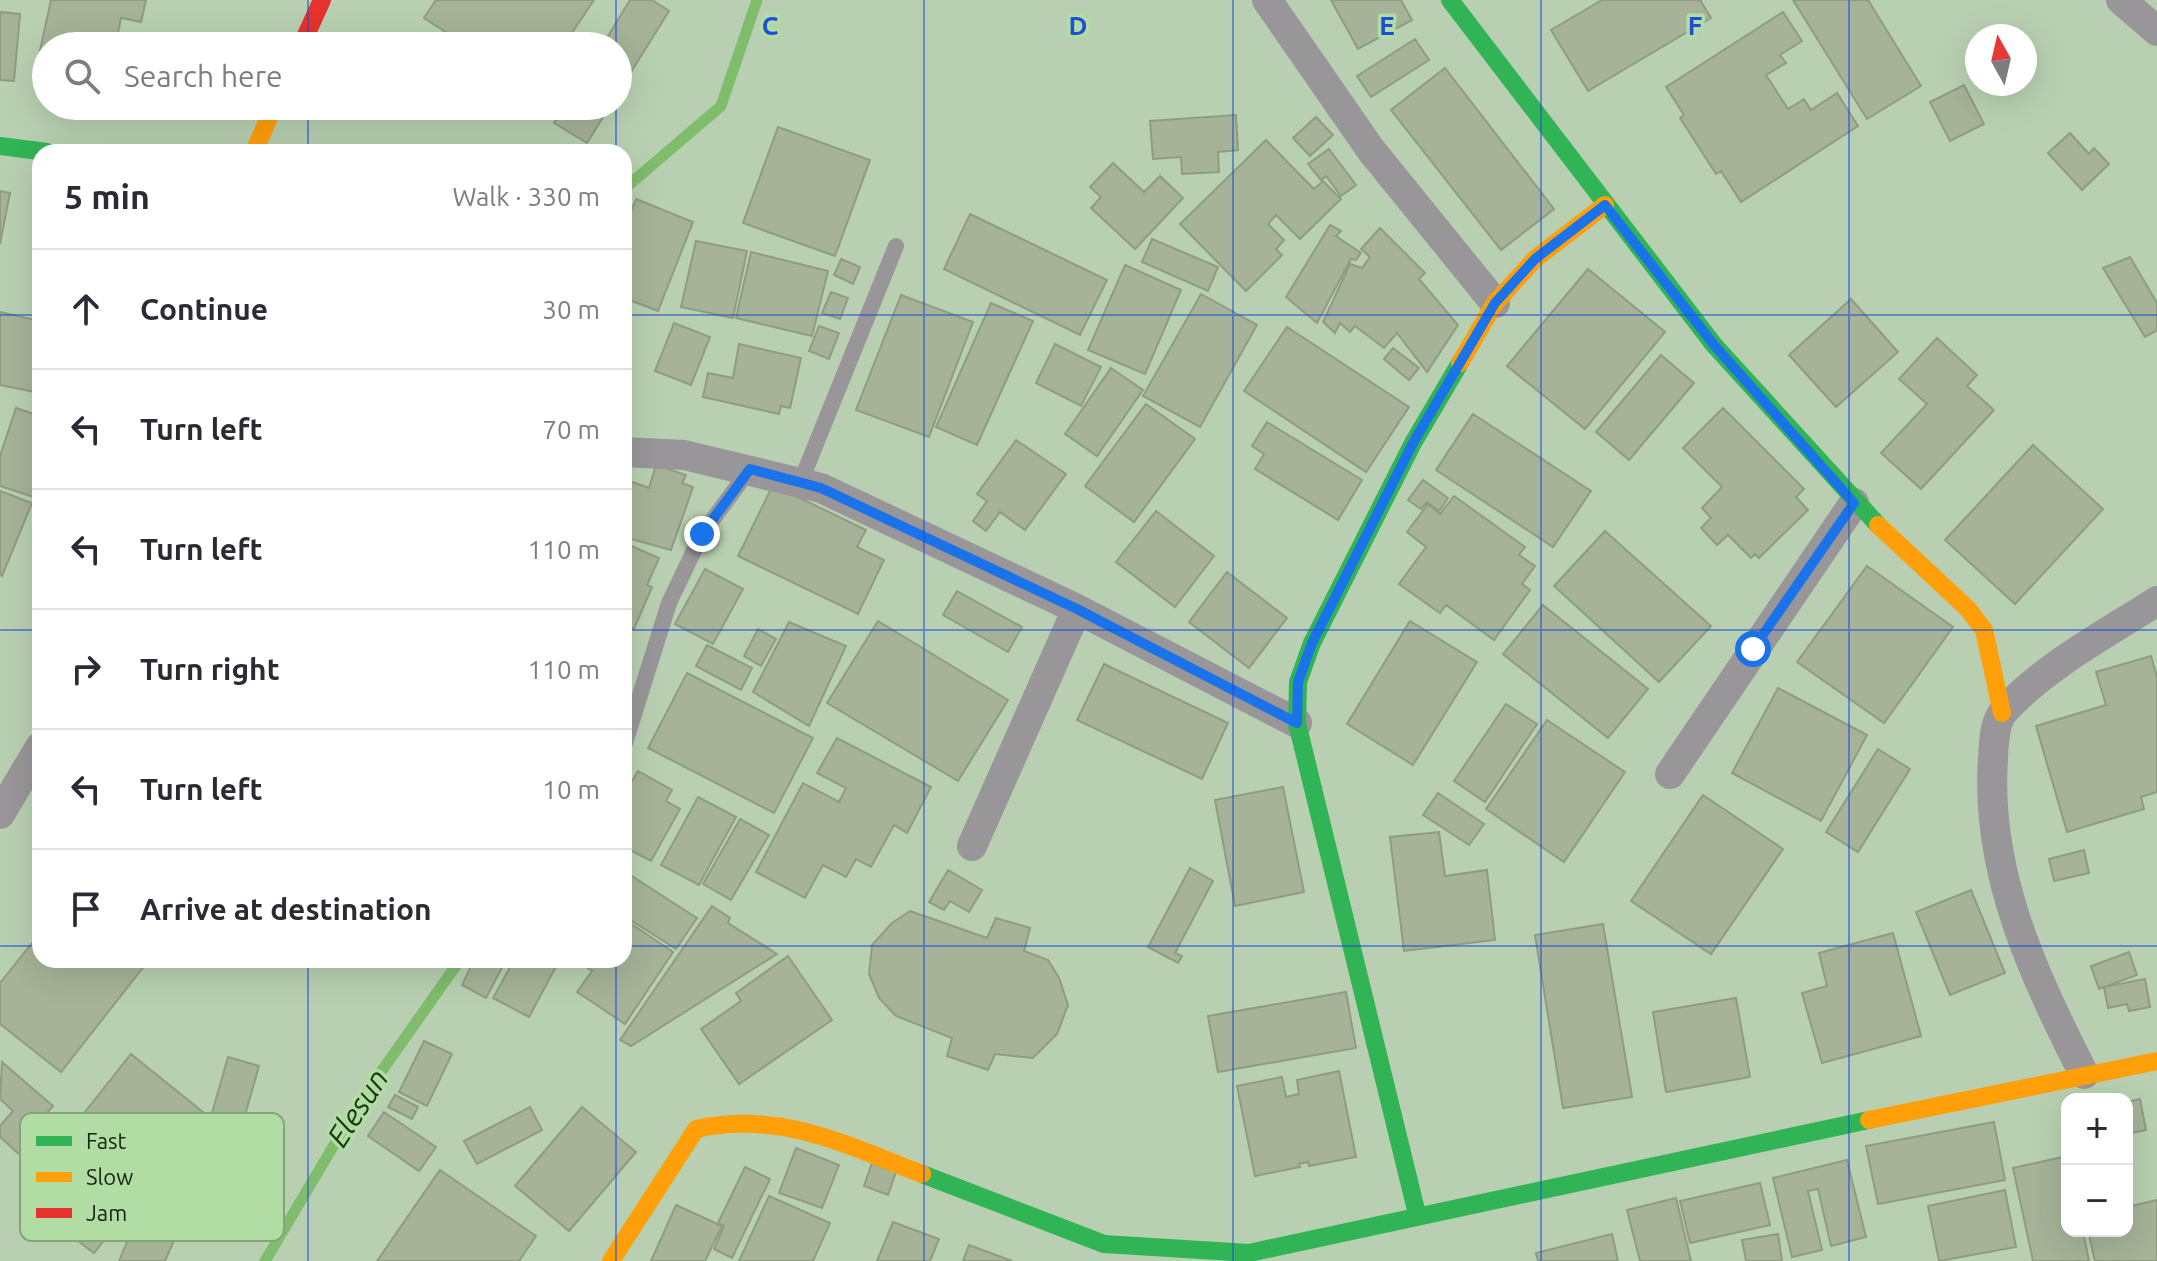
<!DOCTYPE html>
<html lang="en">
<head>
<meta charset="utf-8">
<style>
  body { margin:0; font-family:Ubuntu,sans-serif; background:#f7f7f7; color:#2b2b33 }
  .controls { position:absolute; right:24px; bottom:24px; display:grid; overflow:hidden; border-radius:16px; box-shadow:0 8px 32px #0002 }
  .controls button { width:72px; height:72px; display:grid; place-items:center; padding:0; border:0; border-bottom:2px solid #e1e1e2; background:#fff; color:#2b2b33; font:40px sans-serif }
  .compass { position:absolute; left:1965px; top:24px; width:72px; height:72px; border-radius:50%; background:#fff; box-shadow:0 8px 32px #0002; rotate:352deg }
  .stop { position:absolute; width:24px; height:24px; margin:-18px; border:6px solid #1a73e8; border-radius:50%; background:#fff }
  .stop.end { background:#1a73e8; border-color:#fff; box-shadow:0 2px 8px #0008 }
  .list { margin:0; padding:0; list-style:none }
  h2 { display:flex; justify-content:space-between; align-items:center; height:104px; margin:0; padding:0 32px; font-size:34px }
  h2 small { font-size:26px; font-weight:400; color:#7c7c81 }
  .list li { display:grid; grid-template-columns:52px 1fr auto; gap:24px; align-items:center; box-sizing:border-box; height:120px; padding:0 32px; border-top:2px solid #e1e1e2 }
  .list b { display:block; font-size:30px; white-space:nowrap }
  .list em { font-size:26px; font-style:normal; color:#7c7c81 }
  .icon { flex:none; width:44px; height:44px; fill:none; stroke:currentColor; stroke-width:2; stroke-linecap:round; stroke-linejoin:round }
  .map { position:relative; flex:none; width:2157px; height:1261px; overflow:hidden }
  .search { position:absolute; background:#fff; box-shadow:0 8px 32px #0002; left:32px; top:32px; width:600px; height:88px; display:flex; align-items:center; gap:20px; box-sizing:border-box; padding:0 28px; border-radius:44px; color:#7c7c81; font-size:30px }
  .panel { position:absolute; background:#fff; box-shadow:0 8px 32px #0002; left:32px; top:144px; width:600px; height:824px; border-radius:24px }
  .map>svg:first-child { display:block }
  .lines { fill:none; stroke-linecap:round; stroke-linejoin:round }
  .stream { stroke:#7fbc6b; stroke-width:11 }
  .building { fill:#a6b398; stroke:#8f9c82; stroke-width:2 }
  .lane { stroke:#989698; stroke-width:16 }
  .street { stroke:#989698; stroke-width:30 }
  .fast { stroke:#30b455; stroke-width:18 }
  .slow { stroke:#ff9f0a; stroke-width:18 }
  .jam { stroke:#e5322d; stroke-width:18 }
  .route { stroke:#1a73e8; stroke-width:10 }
  .grid { fill:none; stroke:#1d4ed8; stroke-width:2; stroke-opacity:0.55 }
  .labels { text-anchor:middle; stroke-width:7; stroke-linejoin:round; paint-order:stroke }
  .water-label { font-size:30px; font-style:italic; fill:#19370f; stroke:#b1dda4 }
  .key { fill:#b1dda4; stroke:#82a677; stroke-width:2 }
  .key-label { font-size:22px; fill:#15250f }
  .grid-label { font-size:26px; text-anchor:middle; font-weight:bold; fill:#1d4ed8; stroke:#b1dda4; stroke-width:7; stroke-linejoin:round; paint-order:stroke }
</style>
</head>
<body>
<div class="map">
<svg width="2157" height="1261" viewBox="0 0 2157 1261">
  <rect width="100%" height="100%" fill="#b8d0b1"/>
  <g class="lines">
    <path class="stream" d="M624 189 721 106 757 0
      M265 1261 359 1103 460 960"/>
  </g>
  <path class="building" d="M51 0H146L141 22 121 18 117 38 94 33 91 46H46V80L34 78Z
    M436 0H594L563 46H467L424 18Z
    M630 0H652L669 11 618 93V46H602Z
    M1331 0H1401L1412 20 1358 49Z
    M1602 0H1700L1711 18 1588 91 1551 30Z
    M1793 0H1868L1921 86 1867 119Z
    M0 12 20 14 14 81 0 80Z
    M1783 12 1802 41 1780 55 1786 63 1766 75 1788 109 1804 99 1811 110 1837 93 1858 126 1741 202 1721 171 1716 174 1680 118 1684 115 1666 87Z
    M1415 39 1429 60 1371 97 1357 76Z
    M1445 68 1554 209 1501 250 1391 110Z
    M1964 85 1984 124 1950 141 1930 102Z
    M564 106H610L587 143 554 123Z
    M1236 115 1238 150 1218 152 1219 172 1182 174 1181 157 1153 159 1150 121Z
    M1316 117 1333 135 1310 156 1293 138Z
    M778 127 870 160 835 256 743 223Z
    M2070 133 2089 154 2094 148 2109 164 2082 190 2048 153Z
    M1266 140 1314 189 1323 181 1341 199 1300 239 1276 215 1268 224 1284 240 1276 249 1282 255 1246 291 1180 224Z
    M1329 149 1356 185 1341 196 1326 176 1321 180 1308 164Z
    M1113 163 1144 192 1160 176 1183 198 1135 249 1091 208 1101 197 1090 187Z
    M0 191 10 193 0 244Z
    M636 199 693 222 658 311 624 298V230Z
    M970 214 1107 280 1080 335 944 269Z
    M1330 225 1341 231 1336 236 1361 253 1356 260 1351 259 1317 323 1286 297Z
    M1380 228 1425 273 1419 279 1458 325 1427 372 1397 333 1384 348 1355 326 1350 332 1340 323 1335 333 1323 322 1350 264 1362 268 1370 257 1361 249Z
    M1152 239 1218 267 1208 291 1142 262Z
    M696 241 747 251 733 318 681 307Z
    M751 252 828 271 812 336 736 318Z
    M2130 257 2157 303V330L2145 337 2103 268Z
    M841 259 860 267 853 284 834 275Z
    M1125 265 1181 290 1145 374 1088 350Z
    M1588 269 1665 332 1585 429 1507 366Z
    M831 292 848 298 840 319 822 313Z
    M1201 294 1257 325 1200 427 1143 396Z
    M901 295 973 322 929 437 856 410Z
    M1851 299 1898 352 1836 407 1789 355Z
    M991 303 1033 321 977 445 936 427Z
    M0 312 40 321V393L0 385Z
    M674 323 710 337 691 385 655 371Z
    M819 326 839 333 829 359 809 351Z
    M1287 327 1409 407 1366 472 1244 391Z
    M1937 338 1977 375 1967 386 1994 410 1921 489 1881 453 1927 404 1899 379Z
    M739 344 801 358 790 408 781 406 779 414 703 397 708 373 733 378Z
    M1055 344 1101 367 1081 406 1036 383Z
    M1393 348 1419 368 1409 380 1384 359Z
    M1661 355 1694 383 1629 460 1596 432Z
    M1111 368 1143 390 1097 456 1065 434Z
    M1146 404 1195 439 1134 522 1085 486Z
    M16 408 40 416V499L0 486V456Z
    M1723 408 1804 489 1796 497 1808 510 1759 558 1755 554 1751 558 1728 535 1717 545 1701 528 1711 518 1702 508 1722 487 1683 448Z
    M1473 414 1591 491 1553 547 1436 470Z
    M1267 422 1362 480 1338 520 1255 469 1264 454 1252 446Z
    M1016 440 1066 474 1025 530 1000 512 986 531 973 521 987 501 977 494Z
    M2033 445 2103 509 2015 604 1945 540Z
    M656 465 686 475 682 483 693 487 671 550 624 537V479L649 488Z
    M1423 480 1448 498 1439 511 1427 502 1421 509 1408 500Z
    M773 485 866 530 857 547 884 560 858 614 738 556Z
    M0 491 32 503 2 576 0 575Z
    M1454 496 1525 547 1519 555 1535 566 1522 584 1530 590 1494 640 1446 605 1440 613 1399 584 1426 547 1407 532 1428 504 1440 514Z
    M1156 511 1214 556 1175 607 1116 562Z
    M1605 531 1711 626 1659 682 1554 586Z
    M629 545 659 558 647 585 652 587 634 629 624 624V558Z
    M1867 566 1953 627 1884 723 1797 662Z
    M705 569 743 589 713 644 675 624Z
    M1227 572 1287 618 1249 668 1189 622Z
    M957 591 1022 627 1008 652 943 615Z
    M1543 605 1648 689 1608 738 1503 654Z
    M878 621 1008 700 958 781 827 703Z
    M1410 621 1477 662 1413 765 1347 724Z
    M789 622 846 646 809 726 753 692Z
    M758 629 776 639 761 666 744 656Z
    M707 645 752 668 741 690 696 666Z
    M2151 656 2157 677V792L2141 797 2144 809 2067 832 2036 726 2106 705 2096 672Z
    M1104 664 1228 723 1202 779 1077 720Z
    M687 673 813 738 774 813 648 748Z
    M1778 688 1867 735 1821 821 1732 773Z
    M1506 704 1537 724 1485 802 1454 781Z
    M1547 720 1625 772 1564 862 1486 809Z
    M837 738 931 787 907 833 894 825 871 867 856 859 846 877 823 865 805 898 756 872 803 783 839 802 846 788 817 773Z
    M1878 749 1910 769 1858 852 1826 832Z
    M638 771 672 790 666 801 680 809 651 861 624 847V795Z
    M1283 787 1304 892 1235 906 1215 800Z
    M1438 793 1484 824 1469 845 1423 815Z
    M1703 795 1783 849 1711 954 1631 901Z
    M698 797 736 817 699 885 661 865Z
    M740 819 769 835 731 900 703 884Z
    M1439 832 1445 876 1487 870 1495 940 1404 951 1390 837Z
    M2084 850 2089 873 2054 881 2049 859Z
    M1190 868 1213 881 1175 953 1182 956 1178 963 1148 947Z
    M948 870 982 890 969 912 950 901 944 910 929 902Z
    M624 871 697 918 676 949 624 916Z
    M1971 890 2005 973 1950 995 1916 912Z
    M712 906 730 918 728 923 777 954 631 1046 620 1040Z
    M910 911 987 938 996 918 1030 928 1024 951 1048 960 1059 978 1068 1005 1057 1034 1033 1058 995 1054 988 1070 947 1056 952 1038 896 1016 879 998 869 974 872 945 892 923Z
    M624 919 673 952 625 1024 577 992 592 971 576 960H624Z
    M1603 924 1632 1097 1563 1108 1535 935Z
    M40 933V960H149L61 1072 0 1024V983Z
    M1893 933 1921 1036 1822 1063 1802 993 1827 986 1819 953Z
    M2129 952 2137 975 2099 989 2091 966Z
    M788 956 832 1020 739 1084 701 1029 741 1001 736 993Z
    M474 960H506L486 998 462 985Z
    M514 960 558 963 529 1017 493 998Z
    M2145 979 2150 1007 2129 1011 2127 1004 2108 1008 2104 987Z
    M1346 992 1356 1048 1218 1072 1208 1016Z
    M1736 998 1750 1077 1666 1092 1653 1012Z
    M424 1041 452 1054 427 1106 399 1092Z
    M131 1054 204 1113 149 1180 77 1122Z
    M228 1057 259 1066 241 1129 210 1120Z
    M2 1062 53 1106 46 1114 51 1118 20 1155 0 1137V1126L13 1111 0 1099Z
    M1339 1071 1356 1157 1309 1166 1308 1162 1299 1164 1300 1167 1255 1176 1237 1086 1282 1077 1286 1097 1299 1094 1297 1080Z
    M395 1095 418 1107 412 1119 388 1107Z
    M2140 1099 2146 1130 2127 1134V1102Z
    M530 1107 542 1130 477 1164 464 1141Z
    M582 1107 636 1152 569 1231 515 1186Z
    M384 1112 436 1147 419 1171 368 1136Z
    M1994 1122 2005 1180 1878 1204 1866 1146Z
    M796 1148 839 1165 822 1208 779 1193Z
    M2067 1156V1231H2083L2089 1261H2033L2013 1168Z
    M1847 1160 1866 1237 1831 1246 1818 1189 1808 1191 1822 1250 1792 1257 1773 1178Z
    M872 1163 896 1172 888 1195 864 1186Z
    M745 1167 770 1179 732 1258 714 1249 724 1226 718 1223Z
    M440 1170 536 1236 519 1261H377Z
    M1760 1183 1770 1225 1690 1243 1680 1201Z
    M2005 1190 2016 1247 1939 1261 1928 1206Z
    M147 1194 187 1211 165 1261H119Z
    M769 1196 830 1223 813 1261H739Z
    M1676 1198 1691 1261H1640L1627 1210Z
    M2157 1200V1261H2095L2088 1231H2127V1207Z
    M676 1205 722 1226 705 1261H651Z
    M101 1208 119 1221 94 1253 77 1240Z
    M893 1222 939 1239 930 1261H877Z
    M1612 1234 1618 1261H1538L1536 1253Z
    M1778 1234 1782 1261H1746L1742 1240Z
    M969 1245 1012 1261H963Z"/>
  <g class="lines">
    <path class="lane" d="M801 481 896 246
      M624 746 669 603 702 534 750 469"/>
    <path class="street" d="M1267 0 1371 150 1495 303
      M2121 0 2157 31
      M624 452 684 455 821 488 1077 609 1297 723
      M1670 774 1854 503
      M0 814 40 747
      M972 846 1077 609
      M2084 1074C2033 975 1985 871 1993 758 1994 743 1994 722 2004 711 2045 666 2106 634 2157 601"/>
    <path class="fast" d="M1450 0 1714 345 1878 525
      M0 146 47 152
      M922 1174 1104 1244 1249 1253 1869 1120
      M1417 1214 1297 723 1298 682 1312 643 1413 443 1460 363"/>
    <path class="slow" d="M254 152 274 106
      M1460 363 1495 303 1535 259 1605 205
      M1878 525 1968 609 1984 630 2002 713
      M1869 1120 2157 1061
      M611 1261 696 1129C778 1110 847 1145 922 1174"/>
    <path class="jam" d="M301 46 322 0"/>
  </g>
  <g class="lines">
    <path class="route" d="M702 534 750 469 821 488 1077 609 1297 723 1298 682 1312 643 1413 443 1495 303 1535 259 1605 205 1714 345 1854 503 1753 649"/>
  </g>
  <path class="grid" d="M308 0V46M616 0V46M924 0V1261M1233 0V1261M1541 0V1261M1849 0V1261M308 106V152M616 106V152M0 315H40M624 315H2157M0 630H40M624 630H2157M0 946H40M624 946H2157M308 960V1261M616 960V1261"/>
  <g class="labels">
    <g class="water-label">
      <text transform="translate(358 1108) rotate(-57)" y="10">Elesun</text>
    </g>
  </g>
  <rect x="20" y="1113" width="264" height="128" rx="12" class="key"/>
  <rect x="36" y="1136" width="36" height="10" fill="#30b455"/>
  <rect x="36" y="1172" width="36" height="10" fill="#ff9f0a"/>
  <rect x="36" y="1208" width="36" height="10" fill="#e5322d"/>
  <g class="key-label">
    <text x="86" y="1149">Fast</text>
    <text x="86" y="1185">Slow</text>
    <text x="86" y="1221">Jam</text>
  </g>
  <g class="grid-label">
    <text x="770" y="35">C</text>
    <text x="1078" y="35">D</text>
    <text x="1387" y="35">E</text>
    <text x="1695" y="35">F</text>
  </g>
</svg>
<div class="controls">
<button>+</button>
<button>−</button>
</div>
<svg class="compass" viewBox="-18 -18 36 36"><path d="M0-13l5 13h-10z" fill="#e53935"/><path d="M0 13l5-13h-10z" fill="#7c7c81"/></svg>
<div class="stop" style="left:1753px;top:649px"></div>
<div class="stop end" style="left:702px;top:534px"></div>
<div class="search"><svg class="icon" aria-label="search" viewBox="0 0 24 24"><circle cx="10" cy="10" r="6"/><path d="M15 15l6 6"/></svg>Search here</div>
<section class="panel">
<h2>5 min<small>Walk · 330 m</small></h2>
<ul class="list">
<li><svg class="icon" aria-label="ahead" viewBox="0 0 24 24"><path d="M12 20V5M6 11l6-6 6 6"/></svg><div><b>Continue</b></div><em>30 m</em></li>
<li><svg class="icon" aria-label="left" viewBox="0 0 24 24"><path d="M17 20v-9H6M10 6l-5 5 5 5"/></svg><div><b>Turn left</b></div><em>70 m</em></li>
<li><svg class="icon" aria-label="left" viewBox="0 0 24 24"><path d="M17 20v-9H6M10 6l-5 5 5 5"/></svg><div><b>Turn left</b></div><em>110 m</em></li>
<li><svg class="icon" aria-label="right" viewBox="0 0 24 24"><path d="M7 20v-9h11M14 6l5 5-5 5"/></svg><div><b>Turn right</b></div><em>110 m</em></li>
<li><svg class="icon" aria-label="left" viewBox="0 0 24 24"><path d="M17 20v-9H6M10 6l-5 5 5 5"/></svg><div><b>Turn left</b></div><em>10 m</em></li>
<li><svg class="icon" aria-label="arrive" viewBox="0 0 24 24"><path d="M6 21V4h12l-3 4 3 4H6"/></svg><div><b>Arrive at destination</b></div></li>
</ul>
</section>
</div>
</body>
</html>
